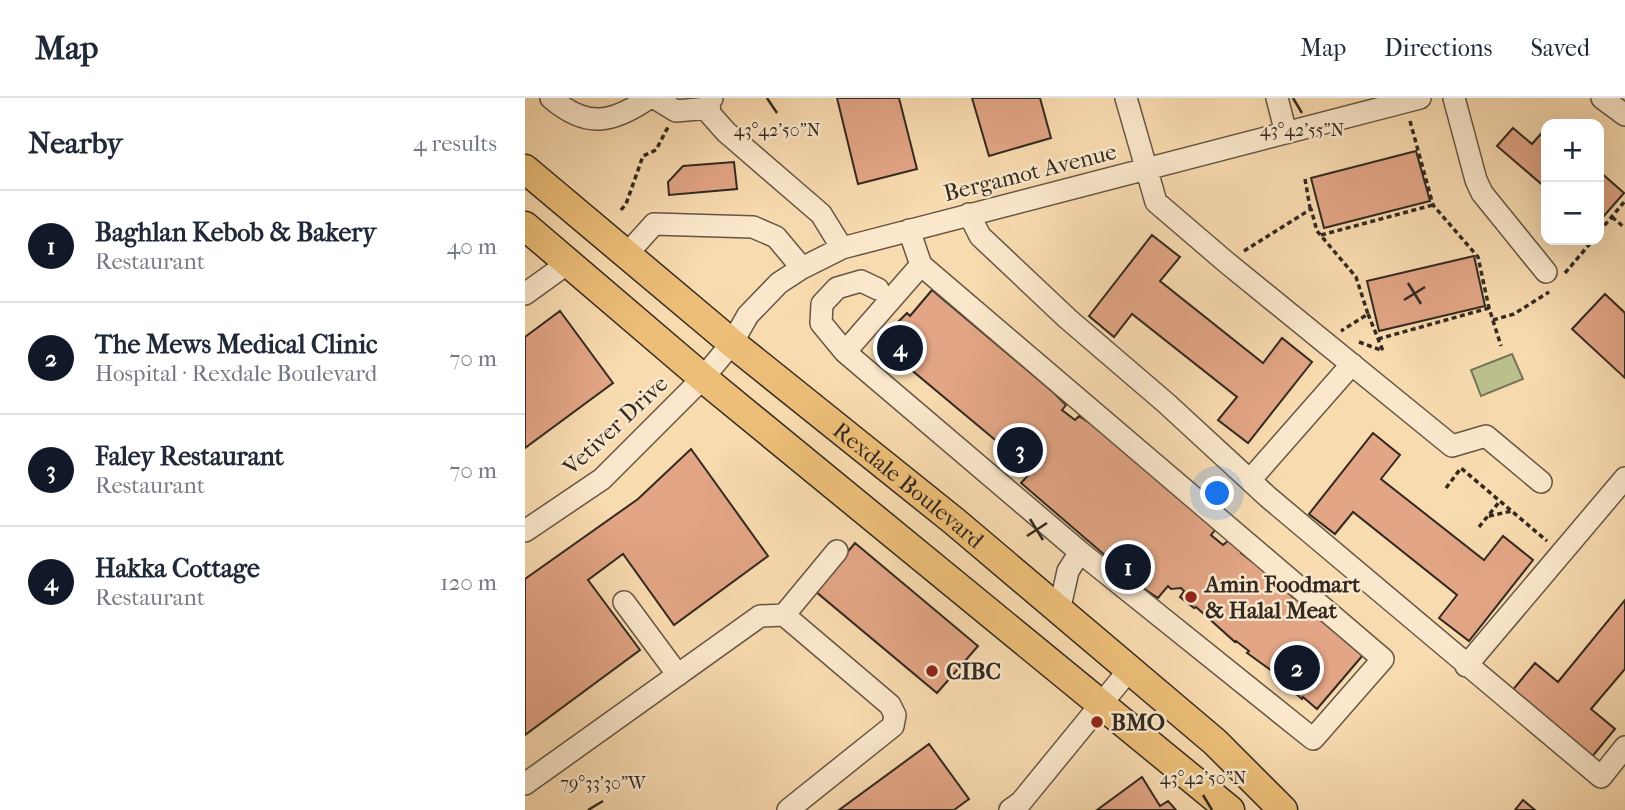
<!DOCTYPE html>
<html lang="en">
<head>
<meta charset="utf-8">
<style>
  body { margin:0; font-family:"IM FELL French Canon",serif; background:#f2f2f3; color:#1f2937 }
  .controls { position:absolute; right:21px; top:21px; display:grid; overflow:hidden; border-radius:14px; box-shadow:0 7px 28px #0002 }
  .controls button { width:63px; height:63px; display:grid; place-items:center; padding:0; border:0; border-bottom:2px solid #e0e1e3; background:#fff; color:#1f2937; font:35px sans-serif }
  .you { position:absolute; left:693px; top:396px; width:24px; height:24px; margin:-18px; border:5px solid #fff; border-radius:50%; background:#1a73e8; box-shadow:0 0 0 10px #1a73e833 }
  .badge { display:grid; place-items:center; width:46px; height:46px; border-radius:50%; background:#111827; color:#fff; font-size:23px; font-weight:700 }
  .pin { position:absolute; translate:-50% -50%; border:4px solid #fff; box-shadow:0 2px 7px #0006 }
  .list { margin:0; padding:0; list-style:none }
  h2 { display:flex; justify-content:space-between; align-items:center; height:91px; margin:0; padding:0 28px; font-size:30px }
  h2 small { font-size:23px; font-weight:400; color:#747a83 }
  .list li { display:grid; grid-template-columns:46px 1fr auto; gap:21px; align-items:center; box-sizing:border-box; height:112px; padding:0 28px; border-top:2px solid #e0e1e3 }
  .list b { display:block; font-size:26px; white-space:nowrap }
  .list p { margin:0; font-size:23px; white-space:nowrap; color:#747a83 }
  .list em { font-size:23px; font-style:normal; color:#747a83 }
  .map { position:relative; flex:none; width:1100px; height:712px; overflow:hidden }
  header { display:flex; align-items:center; gap:42px; box-sizing:border-box; height:98px; padding:0 35px; background:#fff; border-bottom:2px solid #e0e1e3 }
  header strong { font-size:33px }
  nav { display:flex; gap:38px; margin-inline-start:auto; font-size:24px }
  main { display:flex }
  aside { flex:1; background:#fff }
  .map>svg:first-child { display:block }
  .green { fill:#bbc18d; stroke:#767557; stroke-width:2 }
  .building { fill:#e2a585; stroke:#322921; stroke-width:2 }
  .lines { fill:none; stroke-linecap:round; stroke-linejoin:round }
  .minor-casing { stroke:#645645; stroke-width:24 }
  .major-casing { stroke:#322921; stroke-width:31 }
  .path { stroke:#322921; stroke-width:3.5; stroke-dasharray:5 3.5; stroke-linecap:butt }
  .minor { stroke:#fbe8cc; stroke-width:21 }
  .major { stroke:#ecbe78; stroke-width:28 }
  .ticks { fill:none; stroke:#322921; stroke-width:2.5 }
  .poi-dot { fill:#8f2418; stroke:#fbe8cc; stroke-width:2.5 }
  .labels { text-anchor:middle; stroke-width:5; stroke-linejoin:round; paint-order:stroke }
  .street-label { font-size:23px; fill:#322921; stroke:#fbe8cc }
  .poi-label { font-size:23px; font-weight:bold; fill:#322921; stroke:#fbe8cc; text-anchor:start }
  .ticks-label { font-size:18px; text-anchor:middle; fill:#322921; stroke:#fbe8cc; stroke-width:5; stroke-linejoin:round; paint-order:stroke }
</style>
</head>
<body>
<header>
<strong>Map</strong>
<nav><a>Map</a><a>Directions</a><a>Saved</a></nav>
</header>
<main>
<aside>
<h2>Nearby<small>4 results</small></h2>
<ul class="list">
<li><span class="badge">1</span><div><b>Baghlan Kebob &amp; Bakery</b><p>Restaurant</p></div><em>40 m</em></li>
<li><span class="badge">2</span><div><b>The Mews Medical Clinic</b><p>Hospital · Rexdale Boulevard</p></div><em>70 m</em></li>
<li><span class="badge">3</span><div><b>Faley Restaurant</b><p>Restaurant</p></div><em>70 m</em></li>
<li><span class="badge">4</span><div><b>Hakka Cottage</b><p>Restaurant</p></div><em>120 m</em></li>
</ul>
</aside>
<div class="map">
<svg width="1100" height="712" viewBox="0 0 1100 712">
  <rect width="100%" height="100%" fill="#f9dbb0"/>
  <filter id="stains"><feTurbulence type="fractalNoise" baseFrequency=".00286" numOctaves="4"/><feColorMatrix values="0 0 0 0 .2 0 0 0 0 .09 0 0 0 0 .02 0 0 0 .5 -.17"/></filter>
  <radialGradient id="worn" r=".72"><stop offset=".6" stop-color="#630" stop-opacity="0"/><stop offset="1" stop-color="#630" stop-opacity=".3"/></radialGradient>
  <path class="green" d="M987 256 998 281 956 298 946 272Z"/>
  <path class="building" d="M312 0H374L392 71 333 86Z
    M447 0H515L526 40 464 58Z
    M988 30 1007 46 1021 30V90L972 48Z
    M891 53 905 103 799 130 786 80Z
    M209 64 212 91 144 97 143 84 158 68Z
    M1074 73 1099 95 1078 119 1074 115Z
    M627 137 655 159 635 183 738 265 757 240 787 264 723 345 693 322 712 299 607 216 589 239 564 218Z
    M949 158 960 208 854 233 842 183Z
    M407 192 528 294 541 307 537 312 550 322 554 318 569 328 677 419 690 432 686 437 698 447 704 442 717 453 716 455 758 487 756 489 769 500 771 498 785 510 783 512 797 523 798 521 838 557 792 611 778 599 777 601 750 578 751 576 722 555 724 553 711 543 710 544 671 509 669 510 655 499 659 493 656 490 646 491 643 488 633 500 618 490 496 385 507 373 504 371 502 360 499 358 496 362 481 351 359 249 364 243 359 238 382 215 385 218Z
    M1080 196 1100 215V280L1047 231Z
    M35 213 88 285 0 350V239Z
    M848 335 875 357 856 381 959 462 978 438 1008 462 944 543 914 520 932 497 828 414 810 436 784 416Z
    M166 351 243 458 149 527 98 456 63 482 115 552 0 637V481L113 401Z
    M330 445 453 548 412 595 290 493Z
    M1100 502V571L1066 611 1090 631 1066 660 986 594 1010 565 1033 584Z
    M404 646 444 701 429 712H314Z
    M617 679 635 708 643 703 651 712H572Z
    M998 702 1010 712H990Z"/>
  <g class="lines">
    <defs>
      <path id="minor" d="M26 0C62 31 88 25 124 0
        M130 0 151 13 184 10
        M187 0 184 5 185 16 201 34 296 116 317 150
        M601 0 631 104 701 164 927 348 961 338 1016 384
        M752 0 761 35
        M929 0 951 82 957 95 1021 174
        M1077 0 1100 17
        M444 116 455 138 543 221 641 305 743 399 1076 679 1100 649
        M102 156 129 126 228 129 251 139 277 170
        M353 191 336 183 312 190 297 206 296 225 320 254 396 167 384 132
        M0 196 43 165
        M320 254 555 454 788 641 858 561 396 167
        M725 382 827 266
        M0 433 77 381 178 280 207 245 223 217 254 185 277 170 317 150 895 0
        M99 504 153 577
        M534 513 543 473 555 454
        M259 517 312 453
        M941 568 1100 380
        M0 686 235 518 259 517 365 607 370 617 368 628 263 712
        M485 712 496 704 604 572"/>
      <g id="major">
        <path id="s1" d="M0 71 207 245 429 423 690 644 758 712"/>
        <path d="M0 128 178 280 705 712"/>
      </g>
    </defs>
    <use href="#minor" class="minor-casing"/>
    <use href="#major" class="major-casing"/>
    <path class="path" d="M885 23 908 107 953 159 964 210 976 248
      M780 81 785 110
      M96 112 101 106 118 58 131 52 143 29
      M1087 119 1100 130
      M1074 134 1100 103
      M796 137 908 107
      M719 153 786 111 792 133 831 179 843 216 816 233
      M1040 175 1068 142
      M843 216 858 253
      M968 222 989 216 1024 194
      M853 241 964 210
      M834 244 858 253
      M921 390 936 370 1022 443
      M964 418 987 413
      M954 429 975 403"/>
    <use href="#minor" class="minor"/>
    <use href="#major" class="major"/>
  </g>
  <path class="ticks" d="M242 0 252 15M768 0 777 15M883 185 896 206M879 202 900 189M505 421 518 442M502 438 522 425M678 697 687 712M63 712 78 703"/>
  <g class="poi-dot">
    <circle cx="666" cy="499" r="7"/>
    <circle cx="407" cy="573" r="7"/>
    <circle cx="572" cy="624" r="7"/>
  </g>
  <g class="labels">
    <g class="street-label">
      <text transform="translate(505 74) rotate(-14)" y="8">Bergamot Avenue</text>
      <text transform="translate(90 327) rotate(-43)" y="8">Vetiver Drive</text>
      <text dy="8" stroke="none"><textPath href="#s1" startOffset="497">Rexdale Boulevard</textPath></text>
    </g>
    <g class="poi-label">
      <text x="680" y="494">Amin Foodmart<tspan x="680" dy="26">&amp; Halal Meat</tspan></text>
      <text x="421" y="581">CIBC</text>
      <text x="586" y="632">BMO</text>
    </g>
  </g>
  <g class="ticks-label">
    <text x="252" y="38">43°42'50"N</text>
    <text x="777" y="38">43°42'55"N</text>
    <text x="678" y="686">43°42'50"N</text>
    <text x="78" y="691">79°33'30"W</text>
  </g>
  <rect width="100%" height="100%" filter="url(#stains)"/>
  <rect width="100%" height="100%" fill="url(#worn)"/>
</svg>
<div class="controls">
<button>+</button>
<button>−</button>
</div>
<div class="you"></div>
<div class="pin badge" style="left:603px;top:469px">1</div>
<div class="pin badge" style="left:772px;top:570px">2</div>
<div class="pin badge" style="left:495px;top:352px">3</div>
<div class="pin badge" style="left:375px;top:250px">4</div>
</div>
</main>
</body>
</html>
